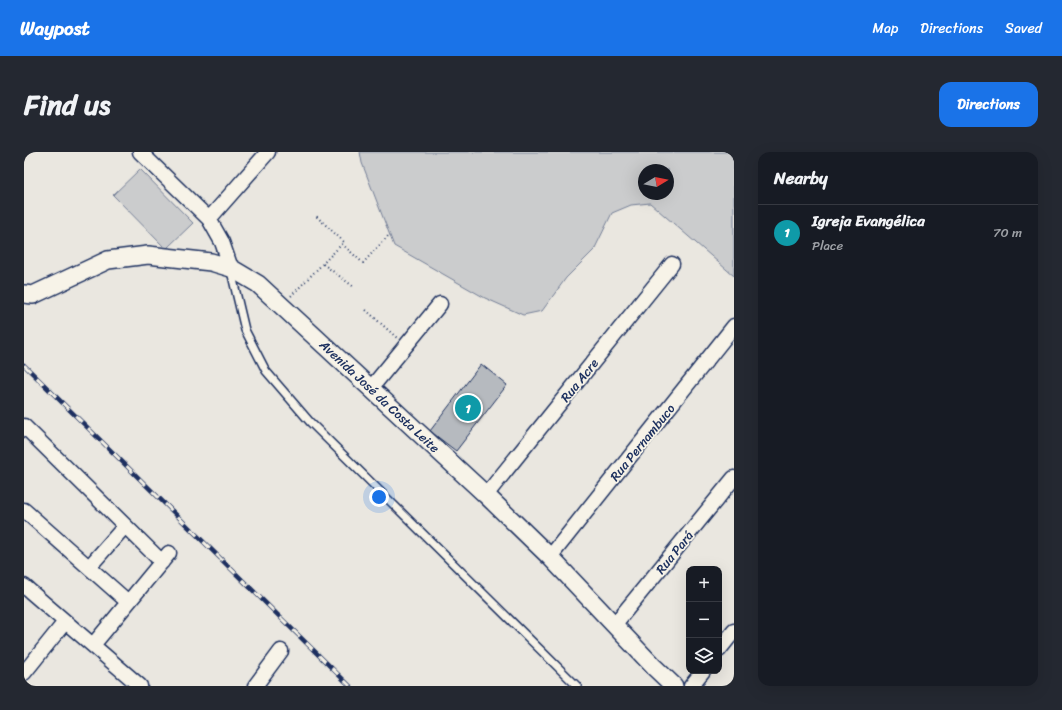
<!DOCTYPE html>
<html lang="en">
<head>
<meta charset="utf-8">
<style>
  body { margin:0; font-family:Sriracha,sans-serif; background:#242831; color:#f1f3f6 }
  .controls { position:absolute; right:12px; bottom:12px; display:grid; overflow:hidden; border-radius:8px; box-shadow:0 4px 16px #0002 }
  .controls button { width:36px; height:36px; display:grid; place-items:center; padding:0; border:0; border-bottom:1px solid #363941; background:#171b24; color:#f1f3f6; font:20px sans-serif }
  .compass { position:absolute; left:614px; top:12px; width:36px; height:36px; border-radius:50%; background:#171b24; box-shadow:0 4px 16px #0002; rotate:80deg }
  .you { position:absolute; left:355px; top:345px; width:14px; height:14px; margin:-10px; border:3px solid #fff; border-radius:50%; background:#1a73e8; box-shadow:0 0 0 6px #1a73e833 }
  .badge { display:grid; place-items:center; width:26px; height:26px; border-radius:50%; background:#1a73e8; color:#fff; font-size:13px; font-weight:700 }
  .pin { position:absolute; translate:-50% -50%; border:2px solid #fff; box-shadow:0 1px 4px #0006 }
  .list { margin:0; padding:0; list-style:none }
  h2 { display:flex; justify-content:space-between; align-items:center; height:52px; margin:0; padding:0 16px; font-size:17px }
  h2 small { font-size:13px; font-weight:400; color:#9ea1a6 }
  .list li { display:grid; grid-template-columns:26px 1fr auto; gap:12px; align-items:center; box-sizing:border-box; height:56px; padding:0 16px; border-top:1px solid #363941 }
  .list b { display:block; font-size:15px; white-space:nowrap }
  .list p { margin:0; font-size:13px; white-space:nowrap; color:#9ea1a6 }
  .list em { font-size:13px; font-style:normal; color:#9ea1a6 }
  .icon { flex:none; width:22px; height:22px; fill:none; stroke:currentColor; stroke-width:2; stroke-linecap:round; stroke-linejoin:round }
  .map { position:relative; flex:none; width:710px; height:534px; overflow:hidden; border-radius:12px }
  header { display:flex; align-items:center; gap:24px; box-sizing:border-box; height:56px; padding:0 20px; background:#1a73e8; color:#fff }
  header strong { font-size:19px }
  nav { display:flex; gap:22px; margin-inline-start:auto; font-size:14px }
  .intro { display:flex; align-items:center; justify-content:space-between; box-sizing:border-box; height:96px; padding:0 24px }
  h1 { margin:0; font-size:28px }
  .button { padding:10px 18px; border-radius:12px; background:#1a73e8; color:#fff; font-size:14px; font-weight:700 }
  main { display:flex; gap:24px; padding:0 24px }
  aside { flex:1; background:#171b24; border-radius:12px; box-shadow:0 4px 16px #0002 }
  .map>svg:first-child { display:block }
  .green { fill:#cbcccd; stroke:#737e96; fill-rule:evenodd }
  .building { fill:#b6babf; stroke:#1b2f5e }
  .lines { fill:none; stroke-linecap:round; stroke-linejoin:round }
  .service-casing { stroke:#1b2f5e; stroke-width:10 }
  .minor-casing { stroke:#1b2f5e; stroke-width:17 }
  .tertiary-casing { stroke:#1b2f5e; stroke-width:20 }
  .path { stroke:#1b2f5e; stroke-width:2; stroke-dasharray:1 3; stroke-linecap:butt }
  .service { stroke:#f7f3e8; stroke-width:7 }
  .minor { stroke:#f7f3e8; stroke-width:14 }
  .tertiary { stroke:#f7f3e8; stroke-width:17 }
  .rail-casing { stroke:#1b2f5e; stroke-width:4.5 }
  .rail { stroke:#f7f3e8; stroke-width:3; stroke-dasharray:9; stroke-linecap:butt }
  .labels { text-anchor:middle; stroke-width:3.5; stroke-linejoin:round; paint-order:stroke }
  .street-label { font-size:13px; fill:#1b2f5e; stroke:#f7f3e8 }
</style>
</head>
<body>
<header>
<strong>Waypost</strong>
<nav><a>Map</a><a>Directions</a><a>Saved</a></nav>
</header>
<div class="intro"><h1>Find us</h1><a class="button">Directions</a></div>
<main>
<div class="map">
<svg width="710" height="534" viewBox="0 0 710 534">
  <rect width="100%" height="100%" fill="#eae7e0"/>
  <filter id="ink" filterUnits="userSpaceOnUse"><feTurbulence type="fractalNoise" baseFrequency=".025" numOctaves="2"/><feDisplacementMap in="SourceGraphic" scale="8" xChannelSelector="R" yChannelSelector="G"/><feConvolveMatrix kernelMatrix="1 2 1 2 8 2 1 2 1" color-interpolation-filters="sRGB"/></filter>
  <g filter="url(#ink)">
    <path class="green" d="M336 0H706L710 10V124L626 51 607 53 588 61 570 98 542 126 518 159 499 163 461 146 370 94 338 11ZM620 18H644V42H620Z
      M116 17 169 71 142 97 89 43Z"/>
    <path class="building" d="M457 212 483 233 432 299 406 279Z"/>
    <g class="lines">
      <defs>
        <path id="service" d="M207 119 221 178 242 219 286 270 553 534"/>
        <path id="minor" d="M116 0 185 67 198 90 207 116
          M185 67 244 0
          M347 236 416 152
          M0 274 138 410
          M462 343 648 112
          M0 358 104 450
          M526 405 710 174
          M65 415 101 374
          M0 434 116 534
          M590 473 710 326
          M69 493 145 401
          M695 498 710 479
          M0 521 41 470
          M231 534 257 499
          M667 534 679 519"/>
        <path id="tertiary" d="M0 142 9 143 84 108 124 103 187 110 207 116 234 132 462 343 526 405 630 515 650 534"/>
      </defs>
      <use href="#service" class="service-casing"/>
      <use href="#minor" class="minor-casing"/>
      <use href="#tertiary" class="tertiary-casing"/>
      <path class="path" d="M318 92 339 111 364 84
        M299 112 330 135
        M267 144 320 90 292 64
        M342 158 373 186"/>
      <use href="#service" class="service"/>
      <use href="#minor" class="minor"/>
      <use href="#tertiary" class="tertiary"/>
      <defs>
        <path id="rail" d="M0 213 326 534"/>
      </defs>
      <use href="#rail" class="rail-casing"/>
      <use href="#rail" class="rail"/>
    </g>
  </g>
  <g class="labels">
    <g class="street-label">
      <text transform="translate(555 228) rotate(-51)" y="5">Rua Acre</text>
      <text transform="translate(356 244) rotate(43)" y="5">Avenida José da Costa Leite</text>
      <text transform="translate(618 290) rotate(-51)" y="5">Rua Pernambuco</text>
      <text transform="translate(650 400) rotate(-51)" y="5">Rua Pará</text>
    </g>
  </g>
</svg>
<div class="controls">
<button>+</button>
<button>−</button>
<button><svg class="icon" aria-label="layers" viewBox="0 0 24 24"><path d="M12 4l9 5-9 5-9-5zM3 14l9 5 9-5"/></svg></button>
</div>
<svg class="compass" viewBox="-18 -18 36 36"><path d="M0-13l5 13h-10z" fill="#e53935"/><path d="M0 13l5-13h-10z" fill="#9ea1a6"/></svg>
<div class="you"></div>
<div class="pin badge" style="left:444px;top:256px;background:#0f9aa8">1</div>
</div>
<aside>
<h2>Nearby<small></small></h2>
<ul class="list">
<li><span class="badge" style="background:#0f9aa8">1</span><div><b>Igreja Evangélica</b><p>Place</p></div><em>70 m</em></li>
</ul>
</aside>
</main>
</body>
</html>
